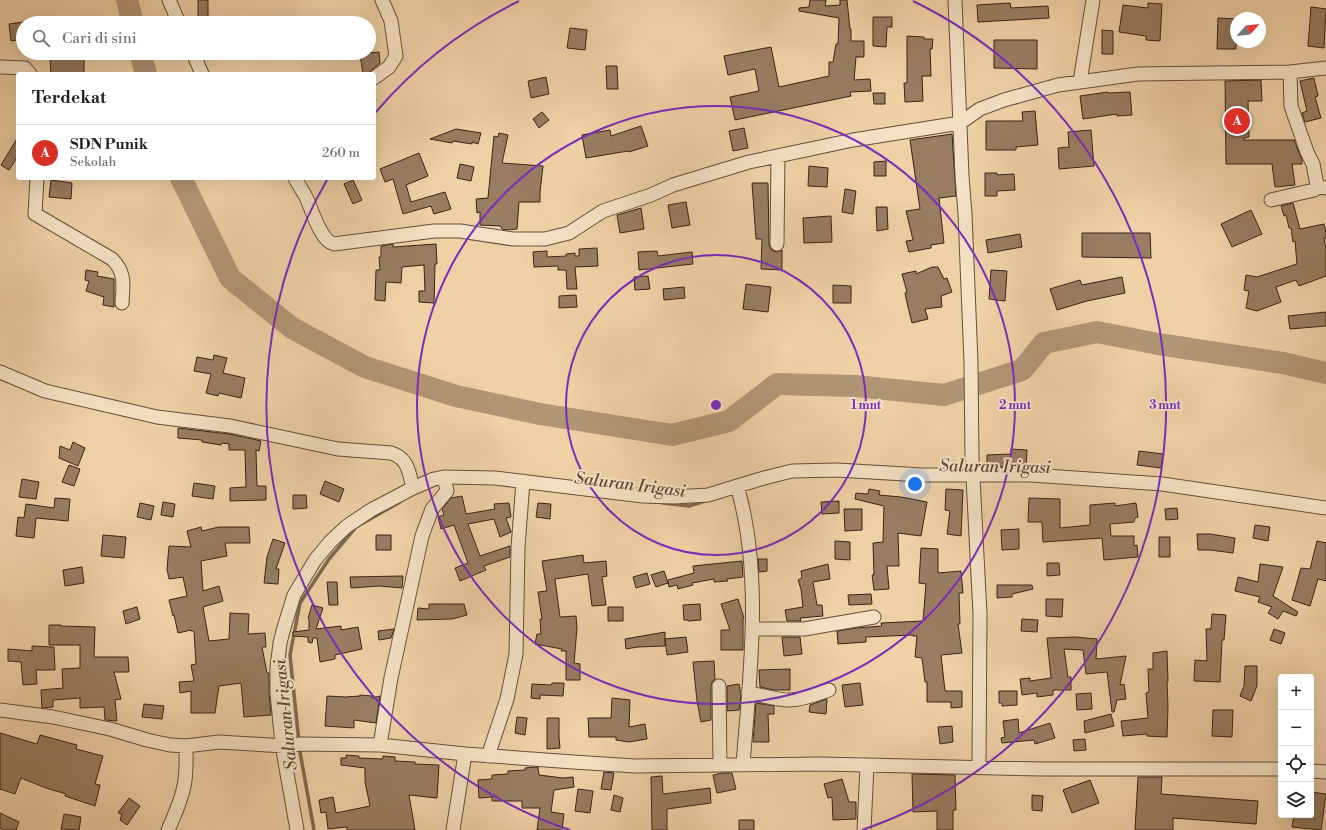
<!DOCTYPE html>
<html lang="id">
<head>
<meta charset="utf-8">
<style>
  body { margin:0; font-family:"Libre Bodoni",serif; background:#f2f2f2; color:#222 }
  .controls { position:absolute; right:12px; bottom:12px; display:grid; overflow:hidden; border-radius:4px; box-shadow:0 4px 16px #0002 }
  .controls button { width:36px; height:36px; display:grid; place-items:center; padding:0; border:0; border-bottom:1px solid #e0e0e0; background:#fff; color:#222; font:20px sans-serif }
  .compass { position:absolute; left:1230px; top:12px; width:36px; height:36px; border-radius:50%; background:#fff; box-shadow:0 4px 16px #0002; rotate:63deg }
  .you { position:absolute; left:915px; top:484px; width:14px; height:14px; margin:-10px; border:3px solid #fff; border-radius:50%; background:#1a73e8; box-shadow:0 0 0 6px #1a73e833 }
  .badge { display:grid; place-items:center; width:26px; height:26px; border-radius:50%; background:#d93025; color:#fff; font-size:13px; font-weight:700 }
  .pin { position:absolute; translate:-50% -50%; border:2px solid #fff; box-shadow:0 1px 4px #0006 }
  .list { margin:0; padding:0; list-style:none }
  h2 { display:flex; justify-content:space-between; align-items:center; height:52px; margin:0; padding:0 16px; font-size:17px }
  h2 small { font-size:13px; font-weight:400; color:#767676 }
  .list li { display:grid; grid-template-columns:26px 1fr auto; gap:12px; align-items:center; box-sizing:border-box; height:56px; padding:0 16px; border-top:1px solid #e0e0e0 }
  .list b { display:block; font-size:15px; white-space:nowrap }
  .list p { margin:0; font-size:13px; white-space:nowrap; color:#767676 }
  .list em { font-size:13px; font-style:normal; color:#767676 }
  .icon { flex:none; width:22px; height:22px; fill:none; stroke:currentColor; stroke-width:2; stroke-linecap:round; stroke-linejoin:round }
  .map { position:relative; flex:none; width:1326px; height:830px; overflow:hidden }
  .search { position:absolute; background:#fff; box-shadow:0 4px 16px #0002; left:16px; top:16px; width:360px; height:44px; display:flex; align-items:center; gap:10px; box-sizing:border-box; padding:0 14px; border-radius:22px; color:#767676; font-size:15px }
  .panel { position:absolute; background:#fff; box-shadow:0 4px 16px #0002; left:16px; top:72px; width:360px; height:108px; border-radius:4px }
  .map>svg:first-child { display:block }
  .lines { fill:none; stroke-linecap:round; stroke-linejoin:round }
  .stream { stroke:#816851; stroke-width:3.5 }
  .river { stroke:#b19676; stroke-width:22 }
  .building { fill:#987d62; stroke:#392219 }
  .minor-casing { stroke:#664e3c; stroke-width:15 }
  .minor { stroke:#f5e1c5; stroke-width:13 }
  .ring { fill:none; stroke:#7b2cbf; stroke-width:2 }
  .labels { text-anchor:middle; stroke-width:4; stroke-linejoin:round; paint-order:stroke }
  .water-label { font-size:17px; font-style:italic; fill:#5d4535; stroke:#f5e1c5 }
  .centre { fill:#7b2cbf; stroke:#f5e1c5; stroke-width:2 }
  .ring-label { font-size:12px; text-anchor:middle; font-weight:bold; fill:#7b2cbf; stroke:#f5e1c5; stroke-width:4; stroke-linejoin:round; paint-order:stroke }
</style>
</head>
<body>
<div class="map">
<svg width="1326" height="830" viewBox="0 0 1326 830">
  <rect width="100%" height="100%" fill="#efd1a6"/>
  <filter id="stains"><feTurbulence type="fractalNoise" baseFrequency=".005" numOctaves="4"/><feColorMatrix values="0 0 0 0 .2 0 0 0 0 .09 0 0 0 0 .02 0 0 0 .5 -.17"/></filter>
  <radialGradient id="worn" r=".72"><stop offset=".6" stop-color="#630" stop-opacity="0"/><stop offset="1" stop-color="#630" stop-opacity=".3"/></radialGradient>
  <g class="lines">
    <path class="stream" d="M663 503 689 506 708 500
      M314 830 300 752 290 655 300 603 329 559 356 527 400 502"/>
    <path class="river" d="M127 0 133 23
      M140 53 146 74
      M181 178 230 278 292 328 365 367 456 396 540 414 672 435 729 421 777 384 855 386 944 395 1022 370 1044 343 1097 332 1158 344 1283 363 1326 373"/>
  </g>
  <path class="building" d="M198 0H208V20H198Z
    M810 0H826L825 6 840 5V0H847L850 29H851V41H864V57H856L854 80 870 79 871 91 850 92 851 96 735 120 730 97 759 91 755 69 728 75 724 56 771 47 779 87 829 76V62H833L836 44H838L839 18 799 11V8L809 7Z
    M1010 3 1011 8 1048 6 1049 18 978 22 977 5Z
    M1148 3 1162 4 1160 41 1146 40V36L1119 32 1123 5 1148 8Z
    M1311 7 1326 9 1324 48 1308 46Z
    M873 17H892V27H887L886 47 873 46Z
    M1218 18 1236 19V49H1217Z
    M23 22V39L11 41 9 24Z
    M570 28 587 30 585 50 567 48Z
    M1102 30 1113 31V54H1102Z
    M907 36 924 37V39H933L932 49H930L931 76H922L923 101 905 102 904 83H907Z
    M994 40H1037V69L994 68Z
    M379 52 380 63 368 73 363 74 360 54Z
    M60 56H84V74H51L50 59 60 58Z
    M606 66H617L618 89H607Z
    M546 77 549 94 531 98 528 81Z
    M1314 78 1318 96 1315 97 1321 118 1305 122 1302 113 1307 111 1300 81Z
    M1261 80 1262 101H1248L1249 137 1244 138V140H1294L1302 160V164H1292L1295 185 1275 187 1272 164H1226L1225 81Z
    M1108 92V93L1130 92 1132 115 1117 116V114L1083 119 1080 96Z
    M873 93H885V104H874Z
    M1035 111 1038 145 1016 147V150H986V121H1023L1022 112Z
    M542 112 549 120 539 128 533 119Z
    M641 126 648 146 629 152 628 151 586 158 582 135 610 130 611 136Z
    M744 128 748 148 733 151 729 131Z
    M456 129 481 133 478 144 472 142V144L453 141 452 143 430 139Z
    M1091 130 1094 166 1059 169 1058 148 1069 147 1068 132Z
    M499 133 508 135 502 163 543 166 540 192V202H519L517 229 507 230 502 229 501 226 480 225V212L477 213 476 199 488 198 494 136 498 137Z
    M952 134 956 196 939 198 944 243 931 245V248L909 252 906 241 913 240 906 211 920 209 910 140Z
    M18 137V156L9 170 1 165Z
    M419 153 428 176 406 185 411 202 445 192 451 209 434 214 431 206 403 214 393 179 385 182 380 169Z
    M886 161V176H874V162Z
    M460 164 474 167 471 181 457 178Z
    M809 166 828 168 827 187 808 186Z
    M985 173H997V175L1014 174 1015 190 997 191V196H985Z
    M51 180 72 183 71 199 49 197Z
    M353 180 362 200 353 204 344 184Z
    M752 183H768L769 244 770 248 773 251 777 252 782 250V270L761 269 762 239H756Z
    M845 189 856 191 853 214 842 212Z
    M686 202 690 225 672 228 668 205Z
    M1293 203 1300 229 1324 224 1326 233V238H1324L1326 249V276L1299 286 1296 280 1276 287 1281 302 1257 311 1246 308 1249 291 1244 290 1246 275 1257 277 1297 264 1295 241 1293 242 1291 228H1289L1286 215 1284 216 1281 206Z
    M876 207H887L888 229 877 231Z
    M641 208 644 229 620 233 617 215Z
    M1251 210 1262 234 1232 247 1221 224Z
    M831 216 832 242 804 243 803 218Z
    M1082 233H1150L1151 258 1082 257Z
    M1020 234 1022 247 988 253 986 240Z
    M393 244V247L436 244 437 264H435L434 303 419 302V291H425L424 265 402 267 401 283 386 282 385 301 375 300 376 270H380L379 257H381V246Z
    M597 248 598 266 575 267 577 289H567L566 270H558V266L534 267 533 252 547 251V257L566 256V254L575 253V256H579V249Z
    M657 251 658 256 692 252 693 264 639 270 638 252Z
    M932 267H938L944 279 947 278 952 292 941 296 942 307 925 309 928 319 912 323 908 307 905 293 907 292 902 274 916 271V274Z
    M86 270 98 272 97 276 114 279V307L103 305 104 297 86 291 89 281 85 280Z
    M991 270 1007 271 1005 301 989 299Z
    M648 276 650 289 635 290 634 277Z
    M1122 277 1125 293 1087 301 1057 310 1050 289 1080 280 1082 285Z
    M746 284 771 287 768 312 743 309Z
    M833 285 851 286V303H833Z
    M684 287 685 298 664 300 663 289Z
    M576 295 577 307 559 308V296Z
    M1326 312V326L1290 329 1288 316Z
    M214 355 227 358 223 373 245 378 241 398 219 393 218 396 206 393 211 374 194 371 197 357 213 360Z
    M178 428 229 434 261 441 259 451 256 450 257 486H266V500L230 501V488L246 487 245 450H229V444L222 443 221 445 202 442V440L178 438Z
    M73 442 85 448 78 466 59 458 60 446 70 450Z
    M1011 449 1027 450 1026 467H987V455L1011 454Z
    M1139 451 1163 454 1161 468 1137 465Z
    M69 465 80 469 74 486 62 482Z
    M22 479 39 482 36 499 19 497Z
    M325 481 344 489 339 502 320 494Z
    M194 483 215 486 213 499 192 496Z
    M869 489 880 491 879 495 901 497 927 502 921 536 898 533 899 566H887L889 589 874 590 872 575H874L873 543 883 542 884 506 855 499 856 493 868 494Z
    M946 489 963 490 961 536 947 534 950 511 945 510Z
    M293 495H306L307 508 293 509Z
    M462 496 466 514 495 509 494 504 509 503 511 517 506 518 511 532 500 537 494 519 468 524 480 556 510 546V557L484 566 486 570 460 581 455 568 468 563 454 525 441 529 438 517 444 515 442 509 451 498Z
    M55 498 70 499 68 521 36 518 34 538 16 536 18 517 24 518 26 504 54 508Z
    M1029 498 1060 499V528L1090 525V505L1115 503V506L1136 503 1138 517 1135 518 1134 522 1110 524 1111 536H1134V546L1137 545 1138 557 1104 560 1102 538 1043 542 1042 522H1028Z
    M839 501V513L822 514 821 502Z
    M163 502 175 504 173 517 161 515Z
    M140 503 154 506 151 520 137 517Z
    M538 503 551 504 550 519 536 517Z
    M1177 508 1178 519 1166 520 1165 509Z
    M844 509H862V530L845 531Z
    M1255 525 1270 527 1268 541 1253 538Z
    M201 527 202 531 219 527H249L250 543H225L227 556 201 561 203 591 219 586 223 601 203 607 209 641 229 639 230 613 249 614 248 634 265 633 266 647H262L267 673H269V694L271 715 244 717 241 683 219 686 215 713H191V691L180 693 179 682 194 681 191 665 196 664 194 631H191V630L178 633 174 615 173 616 169 600 187 596 183 577 169 579 167 569 169 546 191 547 187 531Z
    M1019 529V549L1002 550 1001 530Z
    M1197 534H1210L1235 538 1233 553 1210 550H1198Z
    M103 535 126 537 124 558 101 556Z
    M376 535H391V550H376Z
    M1159 537H1170V557H1159Z
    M273 539 285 543 276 569H279L278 584 264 583 267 557Z
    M835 541 850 542V560L835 559Z
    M1317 541 1326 543V581L1318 579 1310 606 1292 600 1301 568 1310 569Z
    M921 548 938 549V573L961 571 963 593H959L960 624H958L962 653 941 655 945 691H962V707L951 708V702H927V682H925L922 658 915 657 917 636H913V635L866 637V642L838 644 837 631 856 628 882 626 881 623 923 621 926 584 919 583Z
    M583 555 584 563 606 561 607 576 602 577 606 605 592 606 588 574 555 579 560 617 576 616 577 628 574 663 580 664V680H566V651H561L562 649 535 644 537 634H541L540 619H542L538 592 547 591 542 561Z
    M758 559H767V571L759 572Z
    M742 561 743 577 727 579 728 581 714 582V579L692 583 693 585 678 589 677 585 669 587 668 580 694 573 693 566Z
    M1047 563H1059L1060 575 1047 576Z
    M828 564 830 579 813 582 817 605H822L823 616 800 618 801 621H787L785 610 803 607 801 589 798 580 802 578 801 571Z
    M1260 564 1283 567 1273 596 1298 612 1296 616 1283 611 1278 619 1268 613 1272 607 1258 602 1260 597 1235 591 1238 577 1258 582Z
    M82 567 84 583 65 586 63 570Z
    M664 571 668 583 656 587 651 575Z
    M647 573 650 584 636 588 633 577Z
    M403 576 402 588 379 586 351 588 350 577Z
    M327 582H337L338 605H329Z
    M997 585H1032L1033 589 1012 594V597L997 598Z
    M871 594 872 604 849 605 848 595Z
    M738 599 744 618H743V650H721V630H730L721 604Z
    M1046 599H1063L1062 617 1046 616Z
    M429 604H464L467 615 452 619 417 620 418 608 429 609Z
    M700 604 701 620 688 621V620H684L683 605Z
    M312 605 323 608 316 629 341 626V630L358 627 362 649 335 655V659L320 662 317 638H313L312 643 308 642V637L293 636V632L309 630V619L308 618Z
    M137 607 140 619 126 624 123 611Z
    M608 607H623V621H608Z
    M1212 614 1226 615 1224 640H1222L1220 682 1194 681 1195 660 1207 661 1206 629H1211Z
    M1022 619 1038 620 1037 632 1021 631Z
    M49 625H61V626L95 627 94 657H128L129 672H114L121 699 115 700 117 721 105 720 104 707 80 708V698L53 700V707L42 708 41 690 63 688 62 669 80 668V645H49Z
    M394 629 391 638 379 640 378 631Z
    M1274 629 1285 633 1281 644 1270 640Z
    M665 632V646L638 647 626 649 625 639Z
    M686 637 688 652 667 655 665 639Z
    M782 637H800L802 654 784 656Z
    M1075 637 1097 639 1096 659 1126 656 1120 685 1124 684 1126 699 1117 700 1114 712H1112L1107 672 1086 674 1083 650 1064 649 1068 677H1071V690H1053V695L1037 697V693L1022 695 1020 679 1030 678V681L1051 678 1047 638Z
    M32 646 54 647 55 670H36L37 684 23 685 21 662 8 661V649L32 651Z
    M1167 651 1168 682H1167L1168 706 1167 737 1147 736V734L1123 736 1121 721 1148 718 1146 693 1149 692 1148 669H1153V653Z
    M714 661 715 679 712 682 711 686V720L701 722 697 701 693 662Z
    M1245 666H1257V686L1251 701 1240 696 1244 686Z
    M790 669V690H774L760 687 759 670Z
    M552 683H564L563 696 540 695V699L531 698 532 684 551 685Z
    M860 683 863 705 845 707 842 685Z
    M739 684 741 696 739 710 727 711V686Z
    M999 691H1017V705L1002 706V703H999Z
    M1091 693 1092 709 1077 710 1076 694Z
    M360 695 372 696V698L380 696 376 723 354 720V728L325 726 327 696 345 697 360 696Z
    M612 698 630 700 629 727 645 724 647 739 629 742 616 740V737H589L588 718H611Z
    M827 699 826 714 809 712 810 705Z
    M756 703 774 706V714H768L769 742H753Z
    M144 704 164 706 162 719 142 717Z
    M1213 710H1233L1232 737 1212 736Z
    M1111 714 1114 726 1085 733 1084 721Z
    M517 717 527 718 525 735 515 733Z
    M547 718H559V737L560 748 547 749Z
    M1018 719 1019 733 1050 723 1055 738 1035 744 1034 740 1002 743 1001 738 1005 737 1003 721Z
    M952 726 953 742 940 744 938 727Z
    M0 733 37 744 40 735 77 745 76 749 103 756 95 784 100 785 95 806 65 796 66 794 46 788 21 778 15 794 0 789Z
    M1085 739 1086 750 1074 751 1073 740Z
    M346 755 359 756V758L383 759V756L395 757V761L415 762V764L439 765 437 798 409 795 415 830H347V827L328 829 326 812 321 813 319 800 333 797 336 813 370 806 365 782V768L341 765V758H346Z
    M535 767H538L539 775 563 778 573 777 574 787 554 790 551 812 564 814 562 830H537L540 808H522V801H492V797L479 798 478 780 492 779V775L508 774V771L525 770V768Z
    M604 772 614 773 611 790 601 789Z
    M722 773H732L736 789 717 793 713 775Z
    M912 774 955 775 956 810H953V830H937V811L913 812Z
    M662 776 663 794 710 788 711 803 667 809V830H652L651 777Z
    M1138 777H1162L1161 794 1258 801 1256 824 1173 818V830H1135Z
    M842 779 849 802H856V819L833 820 832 797 828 798 824 784Z
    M1090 780 1099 803 1072 813 1063 790Z
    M578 789 593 791 590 813 575 811Z
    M1311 792 1326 794 1321 830 1292 827 1294 815H1311Z
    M614 795 623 798 620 812 611 810Z
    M1032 795 1043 796 1042 811 1032 810Z
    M129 798 140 806 127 825 120 820 122 814 118 813Z
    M0 813 19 822 16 830H4L0 828Z
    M64 814 81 817 79 830 61 829Z
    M739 820H754V830H739Z"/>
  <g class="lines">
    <defs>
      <path id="minor" d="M169 0 179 23
        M955 0 962 176 965 214 971 362 972 458 980 614 979 766
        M193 53 202 74
        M0 67 25 68 30 74
        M1290 72 1291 106 1307 152 1313 164 1317 185 1319 187 1326 188
        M374 78 389 67 396 56 391 21 382 0
        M1080 82 1093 0
        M37 178 35 214 112 259C126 273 123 285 122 303
        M295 178C298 184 302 190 306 197 312 209 320 241 334 244L434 231H460L513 239H545L569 233 603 211 651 195 673 185 749 162 853 140 960 123 980 109 1004 100 1058 85 1138 74 1290 72 1326 68
        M1271 200 1314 190 1318 187
        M777 244 778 156
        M0 372 45 391 157 417 230 426 338 449 391 453C408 458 409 472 413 488
        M737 486C763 574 750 674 743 764
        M752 629H804L874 617
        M719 686 720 765
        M748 693C762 695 776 700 789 700 803 700 817 694 829 690
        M0 710 53 717 110 729 147 740 170 745 186 746 219 742 285 746 300 744 380 745 465 754 573 762 635 766 821 764 1043 769H1281
        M380 745 391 678 422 536 432 509 447 491 444 477
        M488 756 507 699 516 654 518 548 523 481
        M1311 771 1326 772
        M168 830C174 816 181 802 184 786 187 773 186 759 186 746
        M297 830 282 745 277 693V668L280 643 283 631 294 595 315 560 330 542 347 526 371 510 413 488 434 479 444 477 495 478 643 496 674 497 708 495 764 478 792 471 837 470 922 475H1031L1162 484 1326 508
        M453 830 465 754
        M864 830 867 765"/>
    </defs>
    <use href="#minor" class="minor-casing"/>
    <use href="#minor" class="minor"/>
  </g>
  <g class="ring">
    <circle cx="716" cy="405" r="150"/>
    <circle cx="716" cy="405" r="299"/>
    <path d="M570 830A449 449 0 0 1 327 180M375 113A449 449 0 0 1 519 1M913 1A449 449 0 0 1 862 830"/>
  </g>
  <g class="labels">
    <g class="water-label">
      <text transform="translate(995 466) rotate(1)" y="6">Saluran Irigasi</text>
      <text transform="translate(630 484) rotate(7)" y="6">Saluran Irigasi</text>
      <text transform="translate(285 715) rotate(-96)" y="6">Saluran Irigasi</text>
    </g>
  </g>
  <circle cx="716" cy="405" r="6" class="centre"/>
  <g class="ring-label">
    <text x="866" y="409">1 mnt</text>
    <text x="1015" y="409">2 mnt</text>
    <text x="1165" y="409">3 mnt</text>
  </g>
  <rect width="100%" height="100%" filter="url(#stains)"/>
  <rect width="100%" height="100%" fill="url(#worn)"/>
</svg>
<div class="controls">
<button>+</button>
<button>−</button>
<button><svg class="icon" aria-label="locate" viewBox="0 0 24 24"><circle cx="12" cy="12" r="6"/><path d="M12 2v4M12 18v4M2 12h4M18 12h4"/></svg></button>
<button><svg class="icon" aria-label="layers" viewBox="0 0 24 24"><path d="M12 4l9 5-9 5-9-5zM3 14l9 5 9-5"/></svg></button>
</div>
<svg class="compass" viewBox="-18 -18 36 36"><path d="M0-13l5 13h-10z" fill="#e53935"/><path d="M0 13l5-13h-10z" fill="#767676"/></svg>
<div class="you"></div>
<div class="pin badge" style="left:1237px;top:121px">A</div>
<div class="search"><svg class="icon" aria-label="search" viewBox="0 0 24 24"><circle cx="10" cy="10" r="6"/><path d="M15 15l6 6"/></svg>Cari di sini</div>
<section class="panel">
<h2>Terdekat<small></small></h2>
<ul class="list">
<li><span class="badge">A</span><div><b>SDN Punik</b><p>Sekolah</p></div><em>260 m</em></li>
</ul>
</section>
</div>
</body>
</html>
